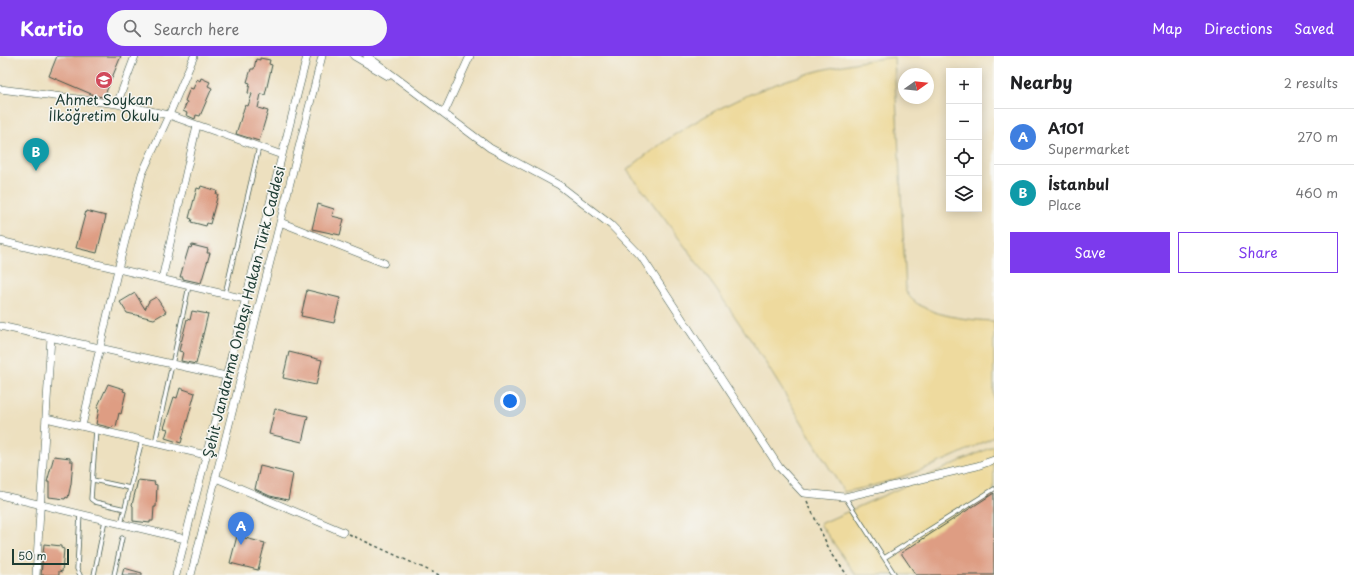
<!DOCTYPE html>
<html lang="en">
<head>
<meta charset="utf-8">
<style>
  body { margin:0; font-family:"Playpen Sans",sans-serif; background:#f6f6f6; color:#202124 }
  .controls { position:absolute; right:12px; top:12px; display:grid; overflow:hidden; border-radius:0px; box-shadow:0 2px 10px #0003 }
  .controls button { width:36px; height:36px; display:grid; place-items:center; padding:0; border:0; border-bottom:1px solid #e0e0e0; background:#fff; color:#202124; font:20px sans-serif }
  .compass { position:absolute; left:898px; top:12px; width:36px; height:36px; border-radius:50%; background:#fff; box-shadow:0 2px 10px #0003; rotate:75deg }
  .scale { position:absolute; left:12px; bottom:10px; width:57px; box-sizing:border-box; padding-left:4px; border:2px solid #1f3d34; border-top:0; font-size:11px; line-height:14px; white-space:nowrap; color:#1f3d34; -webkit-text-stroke:3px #f6f6f2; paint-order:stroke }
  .you { position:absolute; left:510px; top:345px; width:14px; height:14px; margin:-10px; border:3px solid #fff; border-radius:50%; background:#1a73e8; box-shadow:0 0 0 6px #1a73e833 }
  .badge { display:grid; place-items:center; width:26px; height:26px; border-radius:50%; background:#7c3aed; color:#fff; font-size:13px; font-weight:700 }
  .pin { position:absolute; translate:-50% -33px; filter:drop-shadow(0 1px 2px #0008) }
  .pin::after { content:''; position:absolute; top:21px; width:14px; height:12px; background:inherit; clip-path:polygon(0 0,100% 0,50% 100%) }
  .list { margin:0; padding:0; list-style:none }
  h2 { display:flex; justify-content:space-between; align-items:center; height:52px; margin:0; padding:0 16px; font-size:17px }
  h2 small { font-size:13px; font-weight:400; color:#757577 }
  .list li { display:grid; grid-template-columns:26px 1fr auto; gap:12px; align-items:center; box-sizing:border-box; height:56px; padding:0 16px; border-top:1px solid #e0e0e0 }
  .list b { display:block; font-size:15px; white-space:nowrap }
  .list p { margin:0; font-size:13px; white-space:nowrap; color:#757577 }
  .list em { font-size:13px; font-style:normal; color:#757577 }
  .actions { display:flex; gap:8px; padding:12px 16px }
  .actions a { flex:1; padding:9px 0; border:1px solid #7c3aed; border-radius:0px; text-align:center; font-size:14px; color:#7c3aed }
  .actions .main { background:#7c3aed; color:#fff }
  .icon { flex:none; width:22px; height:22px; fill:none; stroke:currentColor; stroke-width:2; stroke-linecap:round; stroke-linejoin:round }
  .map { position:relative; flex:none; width:994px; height:519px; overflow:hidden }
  header { display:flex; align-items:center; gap:24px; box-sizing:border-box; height:56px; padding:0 20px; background:#7c3aed; color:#fff }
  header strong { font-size:19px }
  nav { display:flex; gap:22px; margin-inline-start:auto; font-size:14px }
  .search { width:280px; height:36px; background:#f6f6f6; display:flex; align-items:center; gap:10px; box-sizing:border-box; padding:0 14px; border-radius:22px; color:#757577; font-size:15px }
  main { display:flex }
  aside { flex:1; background:#fff }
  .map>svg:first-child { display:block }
  .sand { fill:#eeda9e; stroke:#868c69 }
  .building { fill:#de9d83 }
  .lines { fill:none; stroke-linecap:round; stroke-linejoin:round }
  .service-casing { stroke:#3e5549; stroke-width:5 }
  .minor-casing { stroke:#3e5549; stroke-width:8 }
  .path { stroke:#3e5549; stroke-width:1.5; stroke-dasharray:3 3; stroke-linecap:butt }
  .service { stroke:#fff; stroke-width:3.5 }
  .minor { stroke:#fff; stroke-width:7 }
  .labels { text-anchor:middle; stroke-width:3; stroke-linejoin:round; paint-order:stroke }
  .poi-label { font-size:14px; fill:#1f3d34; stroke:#f6f6f2 }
  .street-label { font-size:14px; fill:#1f3d34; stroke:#f6f6f2 }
</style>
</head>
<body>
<header>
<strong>Kartio</strong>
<div class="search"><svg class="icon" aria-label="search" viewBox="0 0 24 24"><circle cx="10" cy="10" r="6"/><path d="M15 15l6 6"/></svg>Search here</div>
<nav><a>Map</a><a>Directions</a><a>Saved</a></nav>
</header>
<main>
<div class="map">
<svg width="994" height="519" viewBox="0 0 994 519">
  <rect width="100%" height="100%" fill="#f6f6f2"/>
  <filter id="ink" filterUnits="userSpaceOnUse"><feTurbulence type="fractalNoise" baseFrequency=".025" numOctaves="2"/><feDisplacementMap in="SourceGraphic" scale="8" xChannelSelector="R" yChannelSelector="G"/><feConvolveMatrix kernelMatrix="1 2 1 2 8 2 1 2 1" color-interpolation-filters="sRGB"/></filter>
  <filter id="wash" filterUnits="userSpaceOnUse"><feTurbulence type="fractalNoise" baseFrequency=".012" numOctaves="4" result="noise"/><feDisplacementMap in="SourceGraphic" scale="16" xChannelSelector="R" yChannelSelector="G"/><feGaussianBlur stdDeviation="0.9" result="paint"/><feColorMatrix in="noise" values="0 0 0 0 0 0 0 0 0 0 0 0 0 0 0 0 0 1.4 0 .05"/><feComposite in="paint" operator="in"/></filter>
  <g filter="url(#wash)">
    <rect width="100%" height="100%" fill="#ede0bf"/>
    <path class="sand" d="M894 1 906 235C918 260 969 264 994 265V381C946 405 896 427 844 436 817 392 792 349 765 306 722 239 675 176 627 114 705 49 794 12 894 1Z
      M994 390V519H856L820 468Z"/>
    <g id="blocks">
      <path class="building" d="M57 0H121L104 41 96 40 49 20Z
        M260 2 270 4 269 8 272 9 265 39 261 38 258 52 268 55 259 85 236 78 245 49 248 50 252 38 248 37 250 27 247 26 251 13H254L256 3 260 4Z
        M201 22 210 26 208 30 212 32 200 60 196 59 195 63 186 59 187 57 183 55 187 46 185 45 190 32 193 33 197 23 200 25Z
        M201 130 217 135 216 138H218L210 168 207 167 206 170 191 166 192 163 189 162 197 132 200 133Z
        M318 148 334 153 332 160 344 163 340 179 312 173Z
        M86 155 106 160 97 197 76 192Z
        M192 189 208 193 207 197H210L201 227 183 223V221H180L189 191 191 192Z
        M307 234 340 242 334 267 301 260Z
        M135 237 145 253 149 245 156 241 166 256 154 263 127 257 120 246Z
        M192 255 208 258 196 308 181 305 183 296 179 295 187 263 190 264Z
        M289 296 322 304 316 329 283 322Z
        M108 328 124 333 123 335 126 336 121 358 119 357 116 371 113 370 112 372 96 368 99 353 97 352Z
        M180 332 195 337 181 387 165 382 168 373 164 372 174 341 177 342Z
        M275 353 308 360 302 386 269 378Z
        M54 400 70 402V405H73L71 428 68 442 66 441 65 443 49 441V426H47Z
        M260 410 293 418 288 444 270 440 255 433Z
        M138 424 155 426 154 428 157 429 156 451H154L153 465H150V467L133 465V450L132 449Z
        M994 437V519H916L901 497Z
        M237 480 265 487 258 514 230 507Z
        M44 488 61 490V492L64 493 62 516 59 515V519H41Z
        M124 512 142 517V519H122Z"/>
    </g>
  </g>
  <g filter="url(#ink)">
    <use href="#blocks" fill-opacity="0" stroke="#3e5549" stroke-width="1"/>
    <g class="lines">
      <defs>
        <path id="service" d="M225 238 259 91
          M96 373 91 443 95 446 125 453
          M155 387 189 230
          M93 424 130 432
          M845 441 895 519
          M121 468 142 384
          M884 502 994 433
          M80 519 77 513 80 458
          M94 519 105 464
          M114 519 122 482"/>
        <path id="minor" d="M354 0 388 20
          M367 0 490 92 559 129 611 169 641 200 779 411 803 437 845 441 977 410 994 404
          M0 33 117 48 169 59 282 99
          M117 48 135 0
          M444 57 470 0
          M280 166 384 207
          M0 185 245 243
          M162 223 197 69
          M0 270 226 320
          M46 362 206 399
          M82 370 118 213 142 118 169 59 194 0
          M216 422 343 476
          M0 439 185 483
          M36 519 51 281
          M176 519 307 0
          M191 519 322 0"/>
      </defs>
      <use href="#service" class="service-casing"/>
      <use href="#minor" class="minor-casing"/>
      <path class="path" d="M807 445 830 495 847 519
        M349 478 439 519"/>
      <use href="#service" class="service"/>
      <use href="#minor" class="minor"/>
    </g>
  </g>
  <defs>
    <symbol id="school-disc" viewBox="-11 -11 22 22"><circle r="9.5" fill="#d1495b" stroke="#f6f6f2"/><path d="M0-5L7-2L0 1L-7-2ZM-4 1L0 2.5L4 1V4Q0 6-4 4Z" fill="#fff"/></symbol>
  </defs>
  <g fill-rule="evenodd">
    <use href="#school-disc" x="94" y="14" width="20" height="20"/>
  </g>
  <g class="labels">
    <g class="poi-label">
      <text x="104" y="49">Ahmet Soykan<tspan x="104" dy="16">İlköğretim Okulu</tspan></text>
    </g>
    <g class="street-label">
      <text transform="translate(244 256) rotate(-76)" y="5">Şehit Jandarma Onbaşı Hakan Türk Caddesi</text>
    </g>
  </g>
</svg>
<div class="controls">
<button>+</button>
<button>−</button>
<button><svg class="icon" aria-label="locate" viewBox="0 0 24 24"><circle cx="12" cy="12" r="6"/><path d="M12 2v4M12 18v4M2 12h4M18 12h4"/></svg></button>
<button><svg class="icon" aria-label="layers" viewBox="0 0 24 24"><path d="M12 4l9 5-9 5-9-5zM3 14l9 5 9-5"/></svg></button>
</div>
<svg class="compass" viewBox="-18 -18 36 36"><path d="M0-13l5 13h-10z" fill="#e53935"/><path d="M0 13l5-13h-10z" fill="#757577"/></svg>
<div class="scale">50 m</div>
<div class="you"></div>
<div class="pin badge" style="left:241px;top:489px;background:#3f7fe0">A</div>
<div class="pin badge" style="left:36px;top:115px;background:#0f9aa8">B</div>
</div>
<aside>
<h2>Nearby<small>2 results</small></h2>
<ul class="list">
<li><span class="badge" style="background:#3f7fe0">A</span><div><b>A101</b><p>Supermarket</p></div><em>270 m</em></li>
<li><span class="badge" style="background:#0f9aa8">B</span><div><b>İstanbul</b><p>Place</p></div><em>460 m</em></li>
</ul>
<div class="actions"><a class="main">Save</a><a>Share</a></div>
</aside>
</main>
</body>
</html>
